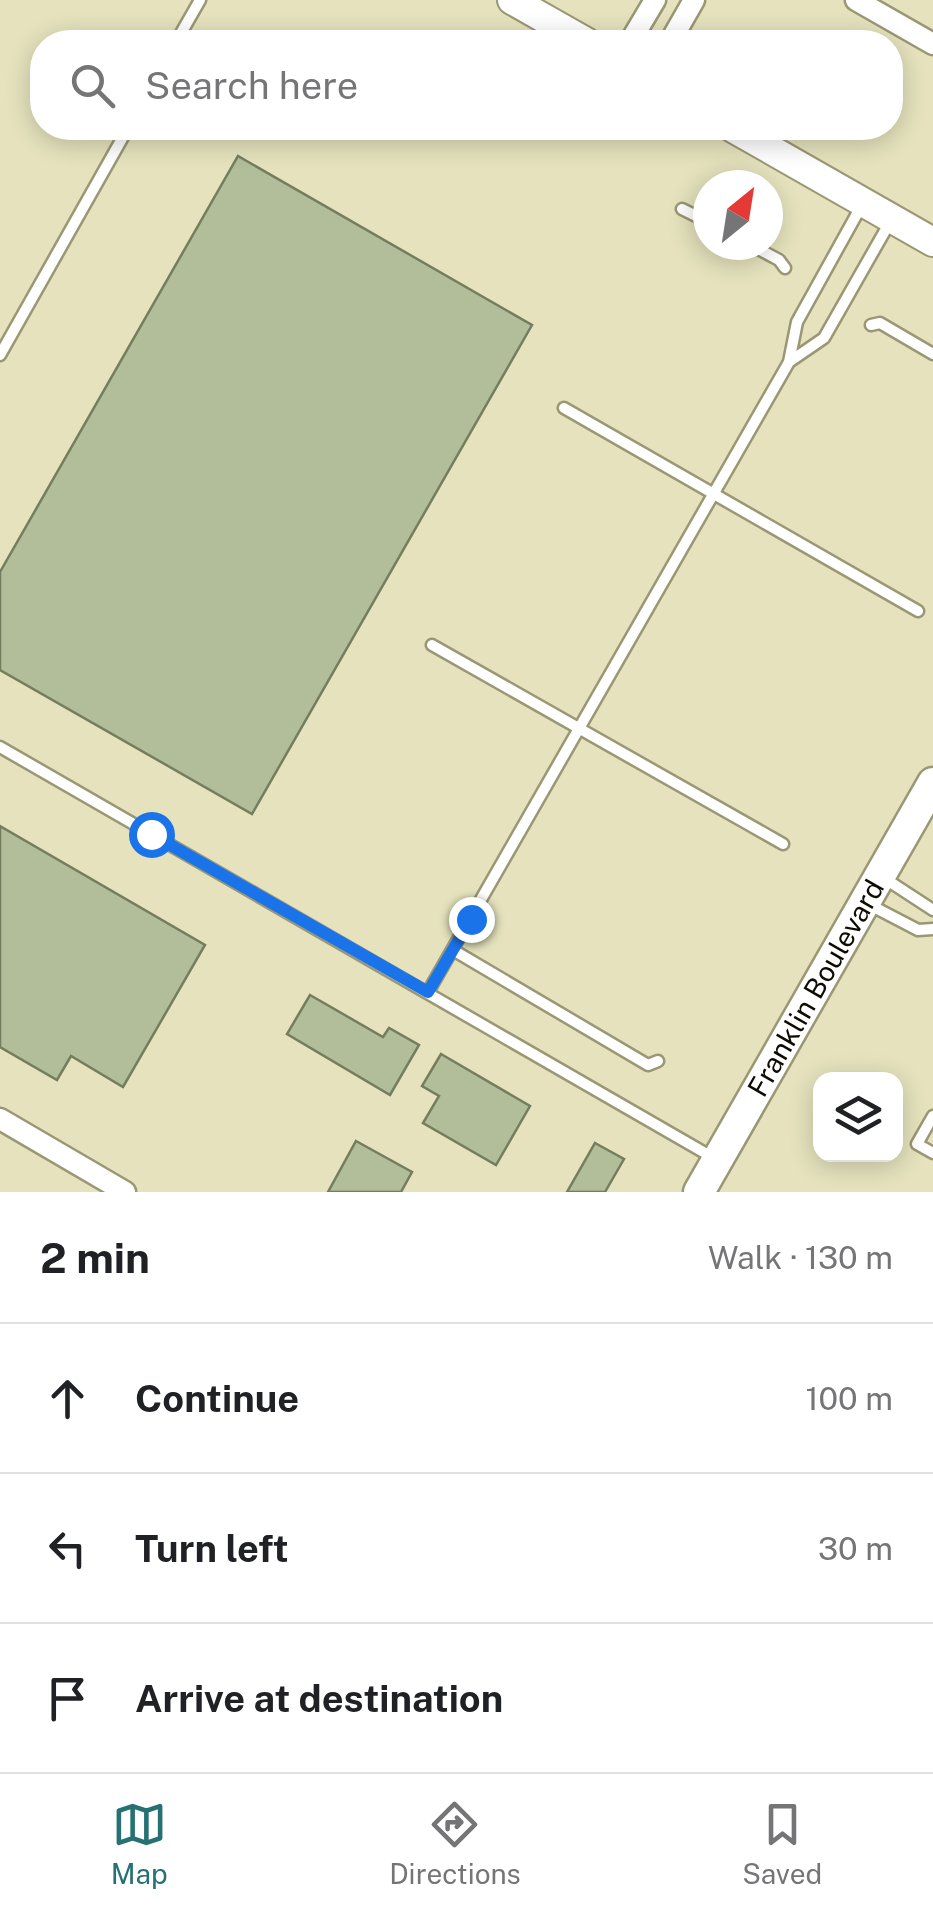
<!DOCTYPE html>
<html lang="en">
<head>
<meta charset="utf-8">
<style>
  body { margin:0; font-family:"Public Sans",sans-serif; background:#f6f6f6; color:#202124 }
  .controls { position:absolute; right:30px; bottom:30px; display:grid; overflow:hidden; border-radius:20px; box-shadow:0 5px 25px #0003 }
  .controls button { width:90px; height:90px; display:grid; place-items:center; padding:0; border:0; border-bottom:2px solid #e0e0e0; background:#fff; color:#202124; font:50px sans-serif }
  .compass { position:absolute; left:693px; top:170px; width:90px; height:90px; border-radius:50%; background:#fff; box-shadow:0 5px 25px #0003; rotate:30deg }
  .stop { position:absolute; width:30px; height:30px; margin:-22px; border:8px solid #1a73e8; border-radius:50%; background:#fff }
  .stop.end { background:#1a73e8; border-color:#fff; box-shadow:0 2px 10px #0008 }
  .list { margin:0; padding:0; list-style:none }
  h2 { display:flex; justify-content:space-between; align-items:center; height:130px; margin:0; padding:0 40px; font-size:42px }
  h2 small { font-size:32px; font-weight:400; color:#757577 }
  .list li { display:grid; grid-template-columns:65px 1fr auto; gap:30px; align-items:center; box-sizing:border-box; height:150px; padding:0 40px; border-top:2px solid #e0e0e0 }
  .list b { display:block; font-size:38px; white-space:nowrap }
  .list em { font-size:32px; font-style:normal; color:#757577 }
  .icon { flex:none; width:55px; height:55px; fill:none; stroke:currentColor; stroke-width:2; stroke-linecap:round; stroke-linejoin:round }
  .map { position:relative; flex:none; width:933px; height:1192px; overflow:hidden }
  .search { position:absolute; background:#fff; box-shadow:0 5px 25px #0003; left:30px; right:30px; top:30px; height:110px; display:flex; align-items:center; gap:25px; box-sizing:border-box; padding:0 35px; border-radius:40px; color:#757577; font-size:38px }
  .sheet { height:580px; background:#fff }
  nav { display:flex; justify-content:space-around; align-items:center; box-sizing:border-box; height:140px; border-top:2px solid #e0e0e0; background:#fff; font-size:28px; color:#757577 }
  nav a { display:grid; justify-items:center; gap:5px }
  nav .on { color:#267172 }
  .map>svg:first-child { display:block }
  .building { fill:#b2bd9a; stroke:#747e5e; stroke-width:2.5 }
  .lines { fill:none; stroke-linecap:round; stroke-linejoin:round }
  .service-casing { stroke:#9a9774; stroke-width:15 }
  .minor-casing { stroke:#9a9774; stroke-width:25 }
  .tertiary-casing { stroke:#9a9774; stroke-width:32 }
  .secondary-casing { stroke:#9a9774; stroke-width:35 }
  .service { stroke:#fff; stroke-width:10 }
  .minor { stroke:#fff; stroke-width:20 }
  .tertiary { stroke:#fff; stroke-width:28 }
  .secondary { stroke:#fff; stroke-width:30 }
  .route { stroke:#1a73e8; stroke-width:12 }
  .labels { text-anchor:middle; stroke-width:10; stroke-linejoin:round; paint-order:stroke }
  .street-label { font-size:28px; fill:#0d0c02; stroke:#e5e2bd }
</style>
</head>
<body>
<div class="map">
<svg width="933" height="1192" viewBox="0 0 933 1192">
  <rect width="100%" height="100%" fill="#e5e2bd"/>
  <path class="building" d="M238 156 532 325 252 814 0 670V572Z
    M0 826 205 945 123 1087 71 1056 57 1080 0 1047Z
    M310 995 383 1037 389 1028 419 1045 390 1095 287 1034Z
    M441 1054 530 1106 496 1165 423 1123 439 1096 422 1086Z
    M356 1141 412 1172 401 1192H328Z
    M595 1143 624 1159 605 1192H567Z"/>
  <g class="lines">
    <defs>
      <path id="service" d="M176 42 200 0
        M863 203 797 322 789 362 824 338 890 222
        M682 209 708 222
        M751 245 779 260 785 268
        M871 325 880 323 933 354
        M0 355 128 128
        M564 408 918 611
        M432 645 783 844
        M0 747 712 1157
        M884 878 933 910
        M870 905 918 930 933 929
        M453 950 648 1065 658 1061
        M428 992 789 362
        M933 1116 917 1144 933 1153"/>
      <path id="minor" d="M856 0 933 44
        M630 42 655 0
        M670 42 694 0
        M0 1119 125 1192"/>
      <path id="tertiary" d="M512 0 586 42
        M733 128 933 242"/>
      <g id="secondary">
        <path id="s1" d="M699 1192 933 783"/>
      </g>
    </defs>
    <use href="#service" class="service-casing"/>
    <use href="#minor" class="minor-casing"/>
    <use href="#tertiary" class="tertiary-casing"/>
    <use href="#secondary" class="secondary-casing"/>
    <use href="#service" class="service"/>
    <use href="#minor" class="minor"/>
    <use href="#tertiary" class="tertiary"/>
    <use href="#secondary" class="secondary"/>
  </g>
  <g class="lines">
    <path class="route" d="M151 834 428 992 471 919"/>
  </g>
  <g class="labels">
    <g class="street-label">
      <text dy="10" stroke="none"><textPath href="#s1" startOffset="235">Franklin Boulevard</textPath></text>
    </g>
  </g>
</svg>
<div class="controls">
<button><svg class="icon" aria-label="layers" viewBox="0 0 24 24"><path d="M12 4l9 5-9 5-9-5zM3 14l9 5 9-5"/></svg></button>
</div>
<svg class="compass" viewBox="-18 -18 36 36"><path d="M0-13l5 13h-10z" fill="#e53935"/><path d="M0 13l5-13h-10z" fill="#757577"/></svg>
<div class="stop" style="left:151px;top:834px"></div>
<div class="stop end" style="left:471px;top:919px"></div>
<div class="search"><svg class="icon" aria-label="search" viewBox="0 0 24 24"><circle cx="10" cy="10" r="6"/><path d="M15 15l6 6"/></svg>Search here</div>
</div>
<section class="sheet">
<h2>2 min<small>Walk · 130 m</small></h2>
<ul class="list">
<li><svg class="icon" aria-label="ahead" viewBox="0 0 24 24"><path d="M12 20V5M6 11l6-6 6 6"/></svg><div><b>Continue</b></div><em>100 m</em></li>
<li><svg class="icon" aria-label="left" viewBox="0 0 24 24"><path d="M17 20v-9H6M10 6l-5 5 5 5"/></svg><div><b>Turn left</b></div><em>30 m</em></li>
<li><svg class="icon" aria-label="arrive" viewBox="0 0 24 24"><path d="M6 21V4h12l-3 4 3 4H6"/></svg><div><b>Arrive at destination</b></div></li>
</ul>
</section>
<nav>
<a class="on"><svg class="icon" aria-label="map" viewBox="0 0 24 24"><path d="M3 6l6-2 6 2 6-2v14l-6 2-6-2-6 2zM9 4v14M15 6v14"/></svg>Map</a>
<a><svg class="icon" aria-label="directions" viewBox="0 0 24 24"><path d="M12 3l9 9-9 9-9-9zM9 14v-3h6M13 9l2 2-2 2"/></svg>Directions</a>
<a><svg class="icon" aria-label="saved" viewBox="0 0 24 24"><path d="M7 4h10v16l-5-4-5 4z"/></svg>Saved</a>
</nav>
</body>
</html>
